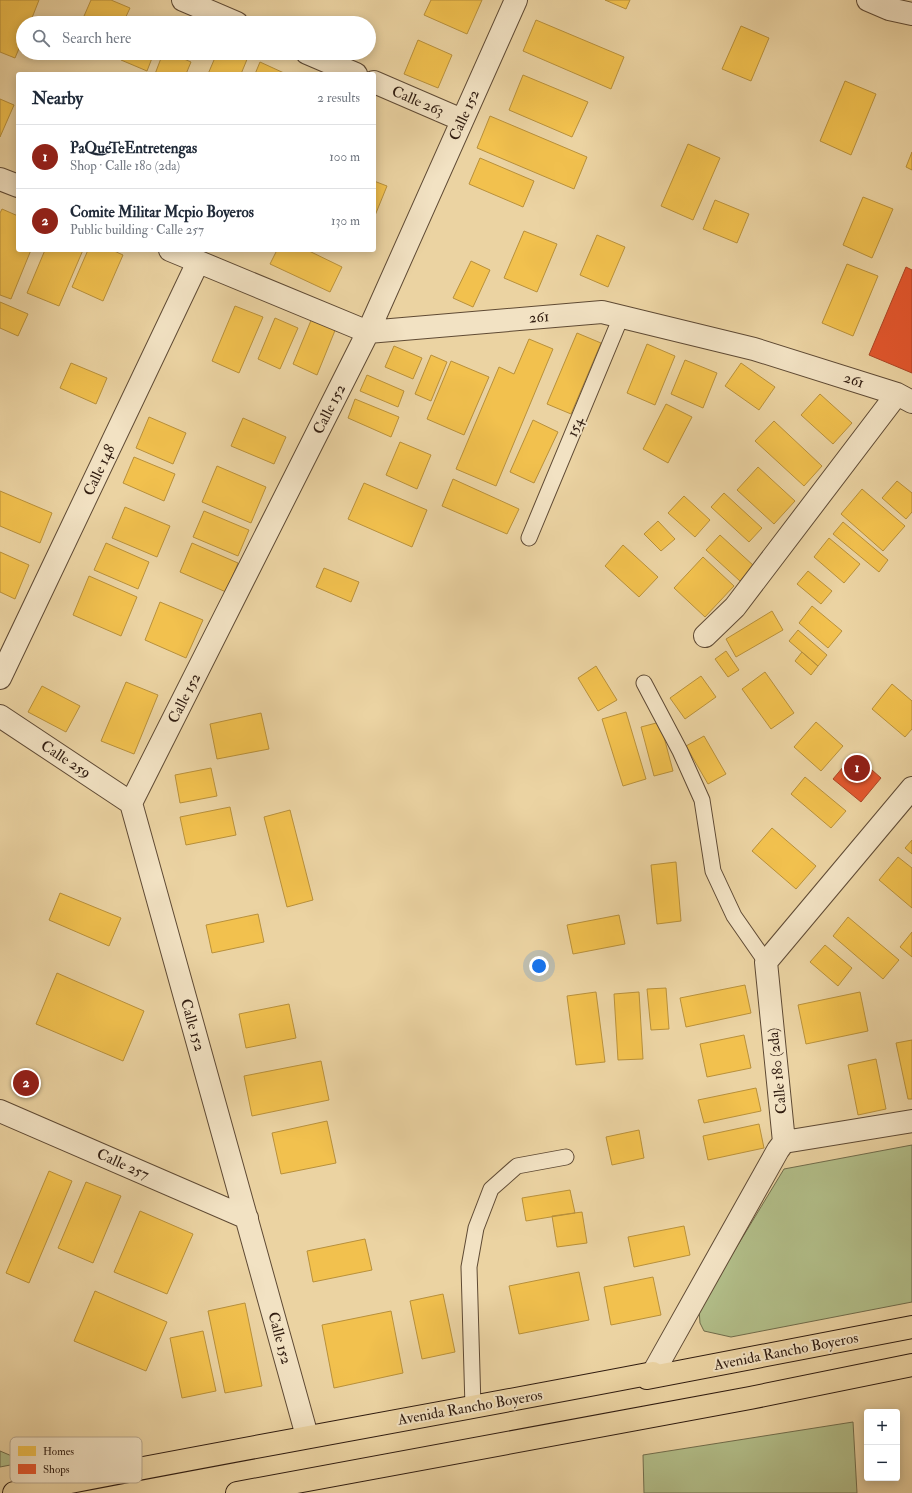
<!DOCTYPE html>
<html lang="en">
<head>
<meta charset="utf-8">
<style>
  body { margin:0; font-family:"IM FELL Double Pica",serif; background:#f6f6f7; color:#1f2937 }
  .controls { position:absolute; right:12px; bottom:12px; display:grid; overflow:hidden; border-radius:4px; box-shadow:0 2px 10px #0003 }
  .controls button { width:36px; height:36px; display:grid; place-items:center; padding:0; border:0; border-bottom:1px solid #e0e1e3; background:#fff; color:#1f2937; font:20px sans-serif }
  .you { position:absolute; left:539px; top:966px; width:14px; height:14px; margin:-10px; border:3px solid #fff; border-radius:50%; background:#1a73e8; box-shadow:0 0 0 6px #1a73e833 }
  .badge { display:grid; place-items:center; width:26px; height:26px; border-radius:50%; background:#8f2418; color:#fff; font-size:13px; font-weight:700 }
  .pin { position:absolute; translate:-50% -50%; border:2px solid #fff; box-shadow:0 1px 4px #0006 }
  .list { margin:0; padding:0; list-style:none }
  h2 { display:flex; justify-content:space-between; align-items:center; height:52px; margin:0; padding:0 16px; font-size:17px }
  h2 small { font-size:13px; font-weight:400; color:#747a83 }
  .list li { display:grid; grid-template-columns:26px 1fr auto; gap:12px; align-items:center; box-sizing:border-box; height:64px; padding:0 16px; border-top:1px solid #e0e1e3 }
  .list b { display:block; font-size:15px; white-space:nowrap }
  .list p { margin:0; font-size:13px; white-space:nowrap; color:#747a83 }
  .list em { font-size:13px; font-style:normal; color:#747a83 }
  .icon { flex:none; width:22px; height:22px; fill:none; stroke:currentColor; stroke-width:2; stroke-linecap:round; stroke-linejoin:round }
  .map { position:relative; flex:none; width:912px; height:1493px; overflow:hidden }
  .search { position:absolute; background:#fff; box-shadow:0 2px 10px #0003; left:16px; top:16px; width:360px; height:44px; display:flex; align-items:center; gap:10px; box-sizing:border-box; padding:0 14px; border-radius:22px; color:#747a83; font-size:15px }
  .panel { position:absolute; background:#fff; box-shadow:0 2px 10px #0003; left:16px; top:72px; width:360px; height:180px; border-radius:4px }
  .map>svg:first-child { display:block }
  .green { fill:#b2be89; stroke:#716d4c }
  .homes { fill:#f2c14e; stroke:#b8903b }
  .shops { fill:#e4572e; stroke:#ae4525 }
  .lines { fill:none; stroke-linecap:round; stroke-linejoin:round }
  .service-casing { stroke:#5f4a34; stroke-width:17 }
  .minor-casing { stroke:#5f4a34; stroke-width:24 }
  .trunk-casing { stroke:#301c10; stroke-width:24 }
  .service { stroke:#f2e2c3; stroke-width:15 }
  .minor { stroke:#f2e2c3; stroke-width:22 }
  .trunk { stroke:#ebd3a2; stroke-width:22 }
  .labels { text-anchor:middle; stroke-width:4; stroke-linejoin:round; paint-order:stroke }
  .street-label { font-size:15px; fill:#301c10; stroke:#f2e2c3 }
  .key { fill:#f2e2c3; stroke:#b8a78d; stroke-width:1 }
  .key-label { font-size:11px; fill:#301c10 }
</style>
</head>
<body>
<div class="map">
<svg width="912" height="1493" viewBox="0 0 912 1493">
  <rect width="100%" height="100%" fill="#ebd3a2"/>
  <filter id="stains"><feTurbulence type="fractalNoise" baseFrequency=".005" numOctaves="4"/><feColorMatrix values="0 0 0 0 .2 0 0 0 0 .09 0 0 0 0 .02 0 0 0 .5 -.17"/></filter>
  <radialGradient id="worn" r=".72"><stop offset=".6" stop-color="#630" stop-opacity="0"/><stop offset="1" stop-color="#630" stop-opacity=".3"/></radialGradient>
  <path class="green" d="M912 1145V1302L731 1337 704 1331 700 1323 699 1309 784 1169Z
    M853 1422 857 1493H644L643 1455Z
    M0 1451 26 1462 0 1467Z"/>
  <path class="homes" d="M0 0H39L30 23H23V39L15 58 0 52Z
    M91 0H111L130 8 123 23H81Z
    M431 0H482L467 34 424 15Z
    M605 0H630L626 9Z
    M536 20 624 57 611 89 523 51Z
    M741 26 769 38 751 81 722 69Z
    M418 40 452 55 438 88 404 74Z
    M124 53H154L147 71 121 60Z
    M163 53H170L191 62 186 74H155Z
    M217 53H238L248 57 241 74H208Z
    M260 62 284 73 283 74H255Z
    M523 75 588 102 572 137 509 110Z
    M845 81 876 94 851 155 820 141Z
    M0 99 14 105 0 137Z
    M490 116 587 157 574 189 477 148Z
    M688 144 720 158 693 220 661 206Z
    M912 152V170L906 167Z
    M480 158 534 181 523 207 469 184Z
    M374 181 387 186 374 218Z
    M863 197 893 209 872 258 843 245Z
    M715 200 749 214 737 243 703 229Z
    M2 209 18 216V250H31L11 299 0 295V213Z
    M524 231 557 244 537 292 504 278Z
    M597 235 625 247 608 287 580 275Z
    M45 250H83L59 306 27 293Z
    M88 250H112L123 255 103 301 72 287Z
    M277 250H307L342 267 330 292 270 264Z
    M471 261 490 270 473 307 453 298Z
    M847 264 878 276 853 336 822 323Z
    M0 302 28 314 18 336 0 328Z
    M235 306 263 317 239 373 212 361Z
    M275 318 298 328 280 369 258 359Z
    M312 318 336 328 317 375 293 364Z
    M577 333 601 343 571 414 547 404Z
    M529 339 553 349 496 486 456 469 499 367 514 374Z
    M647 344 675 356 655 405 627 393Z
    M394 346 422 358 413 379 385 367Z
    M431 355 447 362 431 401 415 394Z
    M685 360 717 373 703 408 671 394Z
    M451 361 489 377 464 435 427 419Z
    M71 363 107 378 96 404 60 388Z
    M741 363 775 387 759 410 725 386Z
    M367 375 404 391 398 407 360 391Z
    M820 394 852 423 833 444 801 415Z
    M355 399 399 417 391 437 348 418Z
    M666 404 692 417 668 463 643 449Z
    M149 417 186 433 173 464 136 448Z
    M243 418 286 437 274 464 231 446Z
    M533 420 558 432 534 483 510 472Z
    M774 421 822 466 804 486 755 441Z
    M400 442 431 455 417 489 386 475Z
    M134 457 175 474 164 501 123 483Z
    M217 466 266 487 251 523 202 502Z
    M758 467 795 501 774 524 737 490Z
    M453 479 519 509 507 534 442 506Z
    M897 481 912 493V512L906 519 882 498Z
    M364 483 427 510 412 547 348 519Z
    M862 489 905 526 883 551 841 514Z
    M0 491 52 513 40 543 0 526Z
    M724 493 762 528 749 542 711 507Z
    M684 496 710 520 695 537 668 513Z
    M125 507 170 526 157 557 112 538Z
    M204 511 249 530 238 556 193 537Z
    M658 521 675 539 661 551 644 534Z
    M843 522 888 560 879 572 833 534Z
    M720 535 754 566 740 581 706 550Z
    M829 538 860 564 844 583 814 557Z
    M106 543 149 562 138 589 94 570Z
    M192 543 238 563 226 592 180 572Z
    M623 545 658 577 639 597 605 566Z
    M0 552 29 565 15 599 0 592Z
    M703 557 734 586 705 617 674 588Z
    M324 568 359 582 351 602 316 587Z
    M808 571 832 591 821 604 797 584Z
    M89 576 137 597 121 636 73 615Z
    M160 602 203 620 186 658 145 640Z
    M812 606 842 631 828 648 799 623Z
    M772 611 783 630 736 657 726 639Z
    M798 630 827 655 818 666 789 641Z
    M726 651 739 670 728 677 715 659Z
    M802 652 818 666 811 675 795 661Z
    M596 666 617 700 598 711 578 678Z
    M765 672 794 713 771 729 742 689Z
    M701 676 716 697 685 719 670 698Z
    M126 682 158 695 134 754 101 741Z
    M892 684 912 701V729L905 737 872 709Z
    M42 686 80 706 66 732 28 712Z
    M626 712 646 779 623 786 602 719Z
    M261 713 269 749 217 759 210 724Z
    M660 722 673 771 654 776 641 727Z
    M816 722 843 746 821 771 794 747Z
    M704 736 726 774 708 784 686 746Z
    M211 768 217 796 180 803 175 775Z
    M805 777 846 811 831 828 791 794Z
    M230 807 236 835 186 845 180 817Z
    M290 810 313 900 287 907 264 817Z
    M772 828 816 866 796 889 752 851Z
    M912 840V854L905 848Z
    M898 857 912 868V908L879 880Z
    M676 862 681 921 657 924 651 865Z
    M60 893 121 918 109 946 49 920Z
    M258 914 264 942 212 953 206 925Z
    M619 915 625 944 573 954 567 925Z
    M848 917 899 960 883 979 833 936Z
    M912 932V957L900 947Z
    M825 945 852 968 838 986 810 962Z
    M57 973 144 1011 123 1061 36 1024Z
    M745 985 751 1013 686 1027 680 998Z
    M666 988 669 1029 651 1030 647 989Z
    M596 992 605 1062 576 1065 567 996Z
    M639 992 643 1059 618 1060 614 994Z
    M860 992 868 1031 806 1044 798 1005Z
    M289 1004 296 1038 246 1048 239 1014Z
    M744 1035 751 1068 707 1077 700 1044Z
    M912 1040V1099H908L896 1043Z
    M876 1059 886 1109 858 1115 848 1065Z
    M321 1061 329 1100 252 1116 244 1076Z
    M756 1088 761 1111 704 1123 698 1100Z
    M327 1121 336 1163 281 1174 272 1133Z
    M759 1124 764 1148 708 1160 703 1136Z
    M639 1130 644 1158 612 1165 606 1137Z
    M49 1171 72 1181 29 1283 6 1273Z
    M86 1182 121 1196 93 1263 58 1248Z
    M570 1190 575 1213 526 1221 522 1198Z
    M140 1211 193 1234 167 1294 114 1272Z
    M582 1212 587 1243 557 1247 552 1216Z
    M684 1226 690 1255 634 1267 628 1237Z
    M365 1239 372 1270 313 1282 307 1251Z
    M579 1272 589 1320 519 1334 509 1286Z
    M653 1277 661 1315 611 1325 604 1287Z
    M95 1291 167 1322 146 1371 74 1341Z
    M443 1294 455 1352 422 1359 410 1301Z
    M245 1303 262 1386 225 1393 208 1311Z
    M391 1311 403 1373 334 1388 322 1325Z
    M203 1331 216 1391 182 1398 170 1338Z"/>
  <path class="shops" d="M906 267 912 270V373L869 355Z
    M854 754 881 778 861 802 833 779Z"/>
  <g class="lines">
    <defs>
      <path id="service" d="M529 538 621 317
        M644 683 680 751 702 800 713 871 734 916 766 962
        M473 1407 469 1267 476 1228 491 1189 517 1166 566 1157"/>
      <path id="minor" d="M183 0 237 23
        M868 0 889 9 912 14
        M307 53 356 74
        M374 82 462 120
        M0 179 18 186
        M170 250 368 332 602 312 754 349 897 394 912 402
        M705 636 735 607 897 394
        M0 678 198 262
        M0 716 131 803
        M0 1111 247 1218
        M784 1142 912 1121
        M653 1373 778 1150 784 1142 766 962 912 788
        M307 1436 131 803 368 332 516 0"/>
      <path id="trunk" d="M14 1493C226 1451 440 1414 653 1373L647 1378 912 1327
        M237 1493 750 1398 912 1365"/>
    </defs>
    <use href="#service" class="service-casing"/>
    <use href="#minor" class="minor-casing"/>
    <use href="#trunk" class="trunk-casing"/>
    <use href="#service" class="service"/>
    <use href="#minor" class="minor"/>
    <use href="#trunk" class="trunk"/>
  </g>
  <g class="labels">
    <g class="street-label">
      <text transform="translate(418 101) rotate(23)" y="5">Calle 263</text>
      <text transform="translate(464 115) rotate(-66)" y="5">Calle 152</text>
      <text transform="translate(539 317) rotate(-5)" y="5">261</text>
      <text transform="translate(854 380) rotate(18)" y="5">261</text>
      <text transform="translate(329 409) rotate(-63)" y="5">Calle 152</text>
      <text transform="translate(575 427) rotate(-67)" y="5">154</text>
      <text transform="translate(99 470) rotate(-65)" y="5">Calle 148</text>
      <text transform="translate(184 698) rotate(-63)" y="5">Calle 152</text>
      <text transform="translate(66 759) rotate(33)" y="5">Calle 259</text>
      <text transform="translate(193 1025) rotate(74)" y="5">Calle 152</text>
      <text transform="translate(777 1071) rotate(-96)" y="5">Calle 180 (2da)</text>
      <text transform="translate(123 1164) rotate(24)" y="5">Calle 257</text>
      <text transform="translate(280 1338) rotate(75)" y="5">Calle 152</text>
      <text transform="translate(786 1351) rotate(-11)" y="5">Avenida Rancho Boyeros</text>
      <text transform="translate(470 1407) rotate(-10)" y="5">Avenida Rancho Boyeros</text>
    </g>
  </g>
  <rect x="10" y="1437" width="132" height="46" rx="6" class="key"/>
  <rect x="18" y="1446" width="18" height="10" fill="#f2c14e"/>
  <rect x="18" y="1464" width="18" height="10" fill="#e4572e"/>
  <g class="key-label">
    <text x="43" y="1455">Homes</text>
    <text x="43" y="1473">Shops</text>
  </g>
  <rect width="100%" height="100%" filter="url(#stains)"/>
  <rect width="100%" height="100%" fill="url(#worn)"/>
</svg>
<div class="controls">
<button>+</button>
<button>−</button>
</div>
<div class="you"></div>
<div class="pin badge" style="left:857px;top:768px">1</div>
<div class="pin badge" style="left:26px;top:1083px">2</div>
<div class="search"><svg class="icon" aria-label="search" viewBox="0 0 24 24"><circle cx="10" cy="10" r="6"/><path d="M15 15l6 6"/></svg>Search here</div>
<section class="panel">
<h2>Nearby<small>2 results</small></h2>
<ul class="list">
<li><span class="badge">1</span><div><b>PaQueTeEntretengas</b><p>Shop · Calle 180 (2da)</p></div><em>100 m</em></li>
<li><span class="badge">2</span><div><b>Comite Militar Mcpio Boyeros</b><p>Public building · Calle 257</p></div><em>130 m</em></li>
</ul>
</section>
</div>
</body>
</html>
